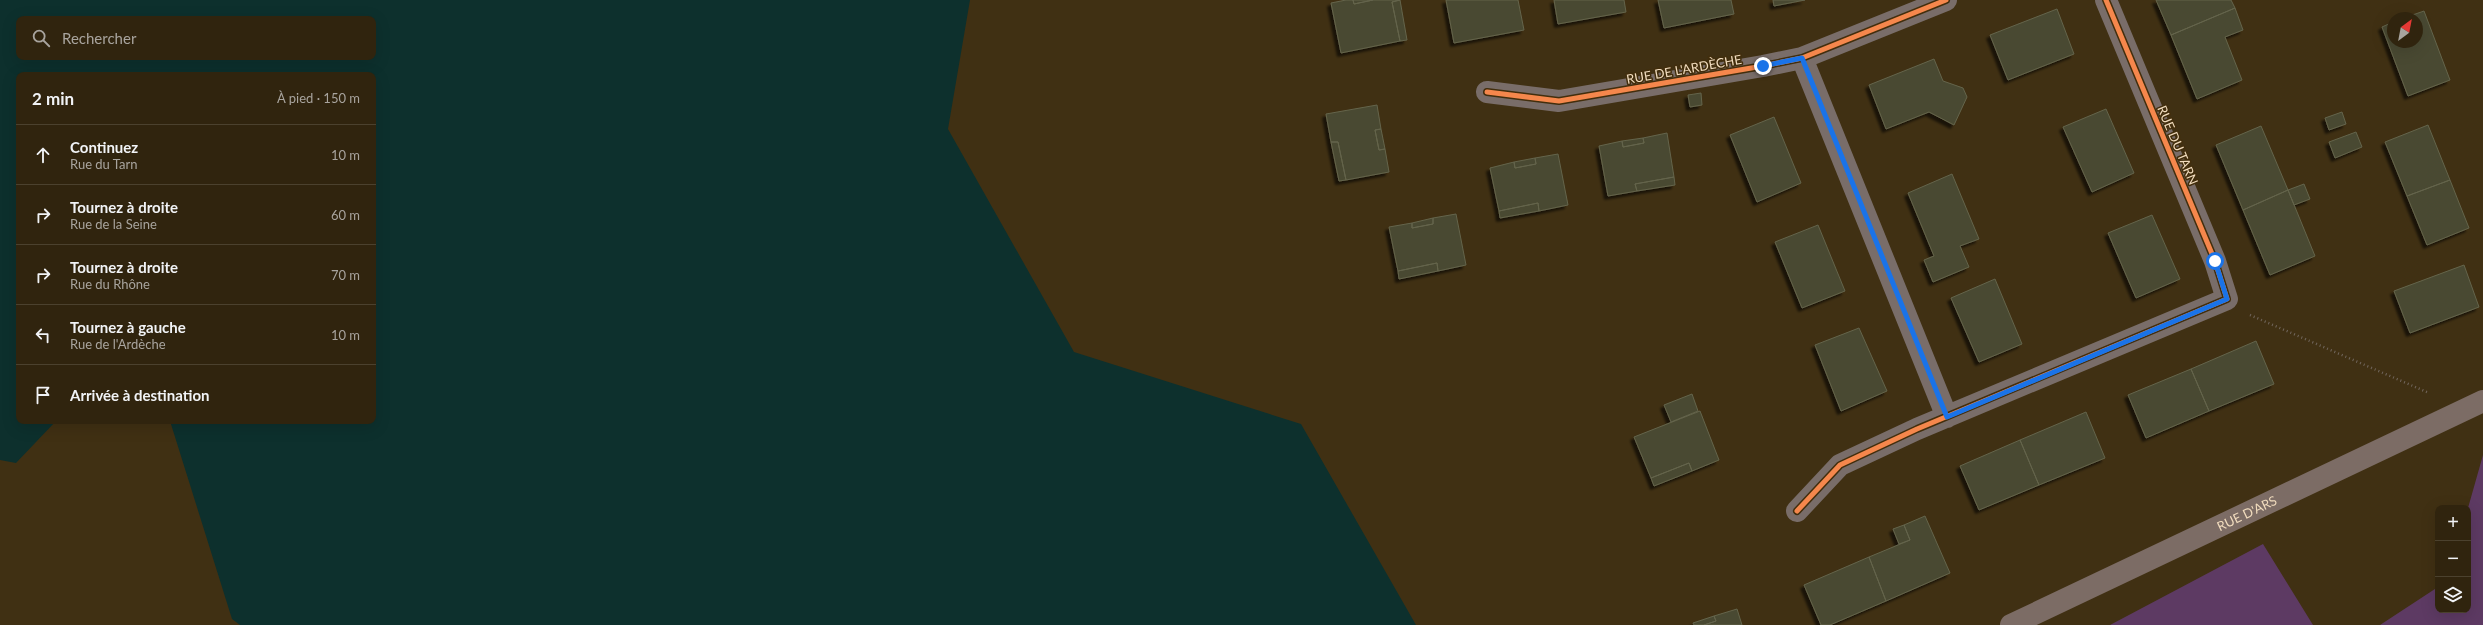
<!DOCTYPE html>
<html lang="fr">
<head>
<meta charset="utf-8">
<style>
  body { margin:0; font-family:Lato,sans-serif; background:#382c17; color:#f1f3f6 }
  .controls { position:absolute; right:12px; bottom:12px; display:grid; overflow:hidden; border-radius:8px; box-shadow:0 4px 16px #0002 }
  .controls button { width:36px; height:36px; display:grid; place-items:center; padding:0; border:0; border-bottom:1px solid #4b412e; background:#30240e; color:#f1f3f6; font:20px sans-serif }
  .compass { position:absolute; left:2387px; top:12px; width:36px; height:36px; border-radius:50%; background:#30240e; box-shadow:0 4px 16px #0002; rotate:32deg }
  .stop { position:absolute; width:12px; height:12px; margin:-9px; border:3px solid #1a73e8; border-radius:50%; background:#fff }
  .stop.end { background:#1a73e8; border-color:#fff; box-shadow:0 1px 4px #0008 }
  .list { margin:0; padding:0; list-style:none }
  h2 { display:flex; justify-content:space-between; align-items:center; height:52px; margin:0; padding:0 16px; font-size:17px }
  h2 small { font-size:13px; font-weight:400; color:#a8a49e }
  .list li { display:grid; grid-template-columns:26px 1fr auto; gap:12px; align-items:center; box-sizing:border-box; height:60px; padding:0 16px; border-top:1px solid #4b412e }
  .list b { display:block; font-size:15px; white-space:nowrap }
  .list p { margin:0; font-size:13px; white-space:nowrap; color:#a8a49e }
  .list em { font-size:13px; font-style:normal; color:#a8a49e }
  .icon { flex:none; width:22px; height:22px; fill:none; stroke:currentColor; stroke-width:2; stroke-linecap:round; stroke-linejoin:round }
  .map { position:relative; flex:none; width:2483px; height:625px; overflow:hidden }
  .search { position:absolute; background:#30240e; box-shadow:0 4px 16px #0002; left:16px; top:16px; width:360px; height:44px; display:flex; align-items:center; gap:10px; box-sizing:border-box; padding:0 14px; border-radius:8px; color:#a8a49e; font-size:15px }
  .panel { position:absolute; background:#30240e; box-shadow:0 4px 16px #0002; left:16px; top:72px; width:360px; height:352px; border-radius:8px }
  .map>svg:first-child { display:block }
  .green { fill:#5d3a63 }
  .water { fill:#0d302d; fill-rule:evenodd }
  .building { fill:#4a4a30; stroke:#64644c; filter:url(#shadow) }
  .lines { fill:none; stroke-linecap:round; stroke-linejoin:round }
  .path { stroke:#72675e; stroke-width:2.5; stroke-dasharray:1 3; stroke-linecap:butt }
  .street { stroke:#796d69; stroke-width:22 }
  .secondary { stroke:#7c6c65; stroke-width:22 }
  .cycleway-casing { stroke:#422e0d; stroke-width:8 }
  .cycleway { stroke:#f5874c; stroke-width:5 }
  .route { stroke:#1a73e8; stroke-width:5 }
  .labels { text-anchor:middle; stroke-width:3; stroke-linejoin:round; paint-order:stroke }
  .street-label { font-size:13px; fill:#f1dcbe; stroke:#422e0d }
</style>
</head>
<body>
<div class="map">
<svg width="2483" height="625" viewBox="0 0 2483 625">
  <defs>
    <filter id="shadow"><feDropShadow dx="-3.5" dy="3.5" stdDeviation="1" flood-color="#0009"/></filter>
  </defs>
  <rect width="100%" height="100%" fill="#403013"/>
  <path class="green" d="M2483 455V625H2380L2438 587V610H2468V508Z
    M2263 544 2313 625H2110Z"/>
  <path class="water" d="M0 0H970L948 129 1074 352 1301 424 1416 625H240L232 619 170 421H373V75H19V421H56L16 463 0 460ZM19 19H373V57H19Z"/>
  <path class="building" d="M1346 0H1353L1354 4 1373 0H1400L1392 2 1400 41 1341 53 1331 3Z
    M1353 0H1373L1354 4Z
    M1400 0 1407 40 1400 41 1392 2Z
    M1446 0H1518L1524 30 1454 43Z
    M1554 0H1624L1626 12 1558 24Z
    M1658 0H1731L1734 14 1664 28Z
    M1773 0H1805L1774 6Z
    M2156 0H2231L2235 8 2171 35Z
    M2235 8 2243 30 2225 37 2242 80 2197 99 2171 35Z
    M2057 9 2074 54 2008 80 1990 35Z
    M2424 11 2450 80 2408 96 2382 27 2393 22V42H2417V18H2404Z
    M1934 59 1943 81 1963 88 1967 97 1954 125 1929 112 1886 129 1869 85Z
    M1701 93 1702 105 1690 107 1688 95Z
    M1377 105 1381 129 1375 130 1379 150 1385 149 1389 172 1346 180 1338 142H1331L1326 114Z
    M2106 109 2134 173 2092 192 2063 127Z
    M2342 112 2346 124 2329 130 2325 118Z
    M1774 117 1801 183 1757 202 1730 135Z
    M2428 125 2450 180 2407 196 2385 142Z
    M2261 126 2288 190 2243 210 2216 145Z
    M1381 129 1385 149 1379 150 1375 130Z
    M2356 132 2362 147 2335 158 2329 142Z
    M1667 133 1674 177 1635 184 1637 191 1608 196 1599 146 1622 141 1623 147 1644 143 1643 138Z
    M1643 138 1644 143 1623 147 1622 141Z
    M1331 142H1338L1346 180 1339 181Z
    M1558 154 1568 205 1539 211 1538 203 1499 211 1490 168 1514 162 1515 168 1536 164 1535 158Z
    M1535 158 1536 164 1515 168 1514 162Z
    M1952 174 1979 239 1960 246 1969 267 1933 282 1924 260 1934 256 1908 193Z
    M1674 177 1675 185 1637 191 1635 184Z
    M2450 180 2469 228 2427 245 2407 196Z
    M2304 184 2310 199 2294 205 2288 190Z
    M2288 190 2315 256 2270 275 2243 210Z
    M1538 203 1539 211 1500 218 1499 211Z
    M1456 214 1466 265 1438 271 1437 263 1398 271 1389 227 1412 223V228L1433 224V218Z
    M2152 215 2180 279 2136 298 2108 233Z
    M1433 218V224L1412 228V223Z
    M1818 225 1845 291 1802 308 1775 242Z
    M1437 263 1438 271 1399 279 1398 271Z
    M2464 265 2479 307 2410 333 2394 291Z
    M1995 279 2022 344 1979 362 1951 298Z
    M1859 328 1887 391 1841 411 1815 345Z
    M2256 341 2274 384 2209 411 2191 369Z
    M2191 369 2209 411 2146 438 2128 395Z
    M1692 394 1698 411 1671 422 1664 405Z
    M1700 411 1719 460 1692 471 1689 463 1651 478 1634 437Z
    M2086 412 2105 458 2039 485 2020 440Z
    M2020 440 2039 485 1979 510 1960 466Z
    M1689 463 1692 471 1654 486 1651 478Z
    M1925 516 1950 573 1886 601 1869 557 1910 540 1904 525Z
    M1904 525 1910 540 1899 544 1893 529Z
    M1869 557 1886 601 1830 625H1821L1804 585Z
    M1737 609 1742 625H1704L1716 621 1714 616Z
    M1714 616 1716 621 1704 625H1694L1693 623Z"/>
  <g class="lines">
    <path class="path" d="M2250 315 2429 393"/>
    <path class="street" d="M1802 58 1947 417
      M1487 92 1559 101 1763 66 1802 58 1946 0
      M1797 511 1840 465 1917 429 2227 299 2215 261 2106 0"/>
    <path class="secondary" id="s1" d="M2011 625 2483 401"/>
    <defs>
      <path id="cycleway" d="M1487 92 1559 101 1763 66 1802 58 1946 0
        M1797 511 1840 465 1917 429 2227 299 2215 261 2106 0"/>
    </defs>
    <use href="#cycleway" class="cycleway-casing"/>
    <use href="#cycleway" class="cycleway"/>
  </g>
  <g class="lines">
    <path class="route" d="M1763 66 1802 58 1947 417 2227 299 2215 261"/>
  </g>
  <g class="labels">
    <g class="street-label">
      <text transform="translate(1684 69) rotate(-10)" y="5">RUE DE L'ARDÈCHE</text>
      <text transform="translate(2178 145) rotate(67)" y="5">RUE DU TARN</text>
      <text dy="5" stroke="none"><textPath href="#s1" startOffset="261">RUE D'ARS</textPath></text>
    </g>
  </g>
</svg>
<div class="controls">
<button>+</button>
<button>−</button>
<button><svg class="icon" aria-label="layers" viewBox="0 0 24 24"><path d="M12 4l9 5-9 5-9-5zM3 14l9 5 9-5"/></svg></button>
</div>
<svg class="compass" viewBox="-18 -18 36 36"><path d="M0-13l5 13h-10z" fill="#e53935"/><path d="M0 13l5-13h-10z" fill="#a8a49e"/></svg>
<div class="stop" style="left:2215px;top:261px"></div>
<div class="stop end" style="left:1763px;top:66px"></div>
<div class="search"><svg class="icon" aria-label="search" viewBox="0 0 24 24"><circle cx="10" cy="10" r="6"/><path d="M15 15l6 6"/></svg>Rechercher</div>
<section class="panel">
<h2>2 min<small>À pied · 150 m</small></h2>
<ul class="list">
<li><svg class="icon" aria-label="ahead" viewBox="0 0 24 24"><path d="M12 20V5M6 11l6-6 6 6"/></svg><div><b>Continuez</b><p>Rue du Tarn</p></div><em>10 m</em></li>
<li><svg class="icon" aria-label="right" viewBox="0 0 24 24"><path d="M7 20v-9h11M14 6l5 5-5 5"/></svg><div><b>Tournez à droite</b><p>Rue de la Seine</p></div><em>60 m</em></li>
<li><svg class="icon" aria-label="right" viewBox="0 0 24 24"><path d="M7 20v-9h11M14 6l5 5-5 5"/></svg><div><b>Tournez à droite</b><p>Rue du Rhône</p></div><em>70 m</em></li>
<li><svg class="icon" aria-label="left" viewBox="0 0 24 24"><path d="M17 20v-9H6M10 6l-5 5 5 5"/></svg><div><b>Tournez à gauche</b><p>Rue de l'Ardèche</p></div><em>10 m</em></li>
<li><svg class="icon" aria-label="arrive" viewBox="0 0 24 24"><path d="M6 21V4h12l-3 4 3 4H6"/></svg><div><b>Arrivée à destination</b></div></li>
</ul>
</section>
</div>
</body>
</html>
